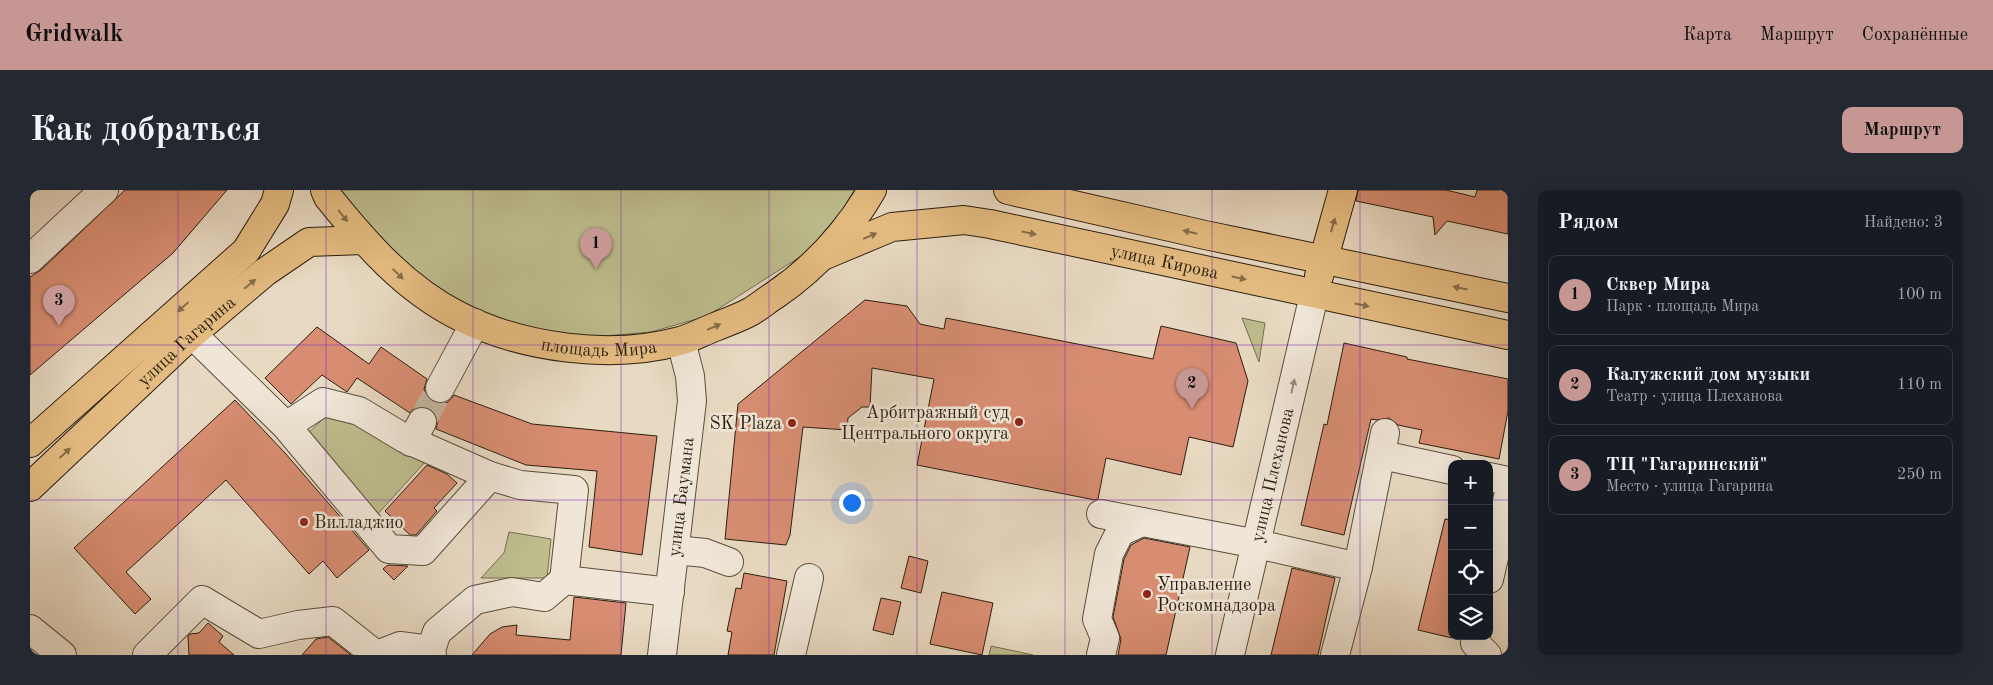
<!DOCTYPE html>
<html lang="ru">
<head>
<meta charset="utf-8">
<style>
  body { margin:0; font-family:"Old Standard TT",serif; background:#242831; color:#f1f3f6 }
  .controls { position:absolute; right:15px; bottom:15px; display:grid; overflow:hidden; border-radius:10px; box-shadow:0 5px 20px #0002 }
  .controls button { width:45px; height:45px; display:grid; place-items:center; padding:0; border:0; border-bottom:1px solid #363941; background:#171b24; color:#f1f3f6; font:25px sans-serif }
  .you { position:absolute; left:821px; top:312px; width:18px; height:18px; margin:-12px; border:4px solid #fff; border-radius:50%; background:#1a73e8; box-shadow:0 0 0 8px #1a73e833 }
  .badge { display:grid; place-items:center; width:32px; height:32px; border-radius:50%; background:#c59692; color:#111; font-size:16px; font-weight:700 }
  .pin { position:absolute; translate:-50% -41px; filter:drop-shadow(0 1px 2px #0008) }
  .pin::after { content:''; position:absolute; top:26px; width:18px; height:15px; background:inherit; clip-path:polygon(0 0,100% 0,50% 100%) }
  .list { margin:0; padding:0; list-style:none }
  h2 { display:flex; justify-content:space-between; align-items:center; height:65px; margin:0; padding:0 20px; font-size:21px }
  h2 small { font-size:16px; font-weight:400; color:#9ea1a6 }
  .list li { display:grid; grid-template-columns:32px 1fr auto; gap:15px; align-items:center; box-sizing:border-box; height:80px; margin:0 10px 10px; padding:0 10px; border:1px solid #363941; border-radius:10px }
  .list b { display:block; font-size:19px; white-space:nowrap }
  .list p { margin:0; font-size:16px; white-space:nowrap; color:#9ea1a6 }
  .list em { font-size:16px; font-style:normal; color:#9ea1a6 }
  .icon { flex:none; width:28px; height:28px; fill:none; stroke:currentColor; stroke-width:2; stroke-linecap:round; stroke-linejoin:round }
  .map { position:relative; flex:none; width:1478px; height:465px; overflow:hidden; border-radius:10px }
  header { display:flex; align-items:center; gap:30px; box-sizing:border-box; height:70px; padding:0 25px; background:#c59692; color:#111 }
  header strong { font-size:24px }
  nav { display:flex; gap:28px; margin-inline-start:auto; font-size:18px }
  .intro { display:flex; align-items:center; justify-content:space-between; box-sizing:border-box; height:120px; padding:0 30px }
  h1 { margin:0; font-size:35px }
  .button { padding:12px 22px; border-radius:10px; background:#c59692; color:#111; font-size:18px; font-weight:700 }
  main { display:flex; gap:30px; padding:0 30px }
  aside { flex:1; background:#171b24; border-radius:10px; box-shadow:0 5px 20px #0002 }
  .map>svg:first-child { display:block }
  .green { fill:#bebd8e; stroke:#746e4e }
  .building { fill:#d88d72; stroke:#2b1f0f }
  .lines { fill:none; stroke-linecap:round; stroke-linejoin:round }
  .minor-tunnel { stroke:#c2b49e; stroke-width:28; stroke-dasharray:28 14; stroke-linecap:butt }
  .minor-casing { stroke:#5a4e3c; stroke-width:30 }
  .major-casing { stroke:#2b1f0f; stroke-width:30 }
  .minor { stroke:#f0e6d7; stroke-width:28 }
  .major { stroke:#e4bc81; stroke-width:28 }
  .oneway { fill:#886e48 }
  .oneway2 { fill:#978c7d }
  .grid { fill:none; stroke:#7b2cbf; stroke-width:1; stroke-opacity:0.55 }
  .poi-dot { fill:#8f2418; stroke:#f0e6d7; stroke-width:2 }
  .labels { text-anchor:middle; stroke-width:5; stroke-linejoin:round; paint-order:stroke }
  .street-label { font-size:18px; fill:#2b1f0f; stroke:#f0e6d7 }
  .poi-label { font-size:18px; fill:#2b1f0f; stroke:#f0e6d7; text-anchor:end }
</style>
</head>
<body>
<header>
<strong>Gridwalk</strong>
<nav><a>Карта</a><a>Маршрут</a><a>Сохранённые</a></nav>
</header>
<div class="intro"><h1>Как добраться</h1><a class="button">Маршрут</a></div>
<main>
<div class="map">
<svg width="1478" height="465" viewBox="0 0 1478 465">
  <rect width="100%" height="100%" fill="#e8d9c2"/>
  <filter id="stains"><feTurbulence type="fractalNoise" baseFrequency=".004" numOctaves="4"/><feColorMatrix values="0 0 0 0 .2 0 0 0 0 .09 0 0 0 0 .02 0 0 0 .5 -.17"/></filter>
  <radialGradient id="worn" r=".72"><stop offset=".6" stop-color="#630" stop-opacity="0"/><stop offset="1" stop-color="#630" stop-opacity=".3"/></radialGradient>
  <path class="green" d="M311 0H824L814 18 776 63 677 126 621 142 563 147 506 140 451 122 401 95 357 59Z
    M1212 128 1235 133 1229 172Z
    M296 226 321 232 396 271 345 327 272 249Z
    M479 342 521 349 517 388H451L474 363Z
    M961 456 1003 465H959Z"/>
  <path class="building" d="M95 0H197L143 63 0 185V87L11 80Z
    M1328 0H1416L1445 7 1447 0H1478V44L1417 31 1405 45 1403 27 1326 11Z
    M835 110 877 116 890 134 914 139 916 128 1123 169 1131 136 1206 153 1218 191 1203 257 1159 247 1151 285 1076 268 1068 309 1065 310 887 275 904 189 842 178 840 217H832L818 228 817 240 773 237 760 345 756 355 695 349 708 214Z
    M287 137 339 174 351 157 397 189 394 199 397 207 403 212 411 214 418 212 424 205 502 234 627 246 612 365 559 357 567 281 496 275 406 239 408 231 406 224 400 219 391 216 384 218 380 223 327 188 317 202 292 185 261 214 235 188Z
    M1314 153 1377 167V169L1478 189V221L1469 269 1389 253 1392 240 1368 235 1359 228 1347 230 1341 229 1314 345 1271 335 1294 234 1297 235Z
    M205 210 255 263 339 360 307 388 293 371 279 384 196 290 96 382 121 409 105 424 44 358Z
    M397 275 417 284 427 293 404 318 407 321 386 345H380L355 321Z
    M1415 329 1422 330V448L1388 440Z
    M1114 348 1160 357 1136 465H1088L1091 449 1083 427 1094 369 1101 355Z
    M879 366 898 371 891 403 871 398Z
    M358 375 378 376 364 390 353 379Z
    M1262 378 1305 388 1288 465H1241Z
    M714 383 757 391 744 465H698L702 442 697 441 706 398 711 399Z
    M912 402 963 413 952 465 900 454Z
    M544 407 596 413 591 465H442L460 444 472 437 487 435 486 445 540 450Z
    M851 408 871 412 863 445 843 440Z
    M178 433 193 446 189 452 204 465H159L158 446 160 444 169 443Z
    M298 447 321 465H272L286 449Z"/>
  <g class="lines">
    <path class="minor-tunnel" d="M392 232 410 198"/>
    <defs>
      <g id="minor">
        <path d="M0 69 74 0"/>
        <path d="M162 144 256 236 359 359 393 361 460 286 374 248 329 221 293 212 256 236"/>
        <path d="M410 198 445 133"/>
        <path d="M381 252 392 232"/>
        <path d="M1352 265 1422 280"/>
        <path d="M460 286 490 295 544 300 534 390 640 402"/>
        <path d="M1459 287 1478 291"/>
        <path d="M1071 324 1227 354 1328 377 1305 465"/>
        <path d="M645 360 675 363 699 372"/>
        <path d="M1328 377 1355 243"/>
        <path d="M1459 389 1478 307"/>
        <path d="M0 439 32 465"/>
        <path d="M1446 446 1445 453 1457 465"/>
        <path d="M117 465 172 410 229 444 268 435 303 431 346 465"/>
        <path d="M347 465 370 456 401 460"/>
        <path d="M402 465 401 460 407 442 445 410 482 402 514 407 534 390"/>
        <path id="s1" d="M632 465 662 211 660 186 651 151"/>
        <path d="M761 465 779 388"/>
        <path d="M1071 465 1075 448 1067 429 1079 364 1090 342 1112 332"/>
        <path id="s2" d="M1200 465 1284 105"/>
      </g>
      <g id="major">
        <path id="s3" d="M295 0 298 7C335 53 375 99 429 126 492 158 581 170 650 151 662 148 674 141 685 137 697 132 709 128 720 122 729 117 737 110 745 105 786 77 817 43 842 0"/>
        <path d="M978 0 1175 45 1478 108"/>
        <path id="s4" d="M795 65 862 37 934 30 960 34 1478 145"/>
        <path d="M1289 86 1313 0"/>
        <path d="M0 253 216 61 245 14 249 0"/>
        <path id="s5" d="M0 297 162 144 235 82 279 52 333 50"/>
      </g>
    </defs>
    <use href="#minor" class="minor-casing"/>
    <use href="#major" class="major-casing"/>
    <use href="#minor" class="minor"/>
    <use href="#major" class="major"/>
  </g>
  <defs><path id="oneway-solid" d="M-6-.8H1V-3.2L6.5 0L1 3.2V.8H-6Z" transform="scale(1.25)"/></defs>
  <g class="oneway">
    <use href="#oneway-solid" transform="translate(313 26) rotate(51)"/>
    <use href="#oneway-solid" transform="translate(1303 35) rotate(-74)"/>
    <use href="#oneway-solid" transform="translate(1160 42) rotate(-167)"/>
    <use href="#oneway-solid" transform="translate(999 43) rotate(12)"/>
    <use href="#oneway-solid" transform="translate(840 46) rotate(-23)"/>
    <use href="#oneway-solid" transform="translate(368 84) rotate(44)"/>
    <use href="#oneway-solid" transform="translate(1209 88) rotate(12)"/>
    <use href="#oneway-solid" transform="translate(220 94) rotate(-40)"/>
    <use href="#oneway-solid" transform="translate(1430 98) rotate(-168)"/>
    <use href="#oneway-solid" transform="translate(1332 115) rotate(12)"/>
    <use href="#oneway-solid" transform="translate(153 117) rotate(138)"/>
    <use href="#oneway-solid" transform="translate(684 137) rotate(-23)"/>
    <use href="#oneway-solid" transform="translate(35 263) rotate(-43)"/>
  </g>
  <use class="oneway2" href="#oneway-solid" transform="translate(1263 196) rotate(-77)"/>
  <path class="grid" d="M148 0V465M296 0V465M443 0V465M591 0V465M739 0V465M887 0V465M1035 0V465M1182 0V465M1330 0V465M0 155H1478M0 310H1422M1459 310H1478"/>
  <g class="poi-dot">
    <circle cx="989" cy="232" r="5"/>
    <circle cx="762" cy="233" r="5"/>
    <circle cx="274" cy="332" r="5"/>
    <circle cx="1117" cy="404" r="5"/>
  </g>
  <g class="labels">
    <g class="street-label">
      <text dy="6" stroke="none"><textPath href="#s4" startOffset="350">улица Кирова</textPath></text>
      <text dy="6" stroke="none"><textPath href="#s5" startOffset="214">улица Гагарина</textPath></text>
      <text dy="6" stroke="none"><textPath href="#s3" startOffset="331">площадь Мира</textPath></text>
      <text dy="6" stroke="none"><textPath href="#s2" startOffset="185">улица Плеханова</textPath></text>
      <text dy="6" stroke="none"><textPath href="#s1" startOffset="159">улица Баумана</textPath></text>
    </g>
    <g class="poi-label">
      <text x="979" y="228">Арбитражный суд<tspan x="979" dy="21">Центрального округа</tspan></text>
      <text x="752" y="239">SK Plaza</text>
      <text x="284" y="338" text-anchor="start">Вилладжио</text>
      <text x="1127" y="400" text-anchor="start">Управление<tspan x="1127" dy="21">Роскомнадзора</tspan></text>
    </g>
  </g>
  <rect width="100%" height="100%" filter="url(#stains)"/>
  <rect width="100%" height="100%" fill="url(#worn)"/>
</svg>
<div class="controls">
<button>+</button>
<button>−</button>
<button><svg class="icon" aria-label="locate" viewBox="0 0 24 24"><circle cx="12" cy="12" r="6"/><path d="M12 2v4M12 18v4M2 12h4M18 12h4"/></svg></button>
<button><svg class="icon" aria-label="layers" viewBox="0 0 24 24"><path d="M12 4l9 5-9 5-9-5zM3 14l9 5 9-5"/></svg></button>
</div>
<div class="you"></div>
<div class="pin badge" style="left:566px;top:79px">1</div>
<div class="pin badge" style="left:1162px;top:219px">2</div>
<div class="pin badge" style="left:29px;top:136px">3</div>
</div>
<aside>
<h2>Рядом<small>Найдено: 3</small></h2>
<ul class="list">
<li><span class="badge">1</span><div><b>Сквер Мира</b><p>Парк · площадь Мира</p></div><em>100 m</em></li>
<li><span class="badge">2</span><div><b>Калужский дом музыки</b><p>Театр · улица Плеханова</p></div><em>110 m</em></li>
<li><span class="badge">3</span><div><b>ТЦ &quot;Гагаринский&quot;</b><p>Место · улица Гагарина</p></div><em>250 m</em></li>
</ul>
</aside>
</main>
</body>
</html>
